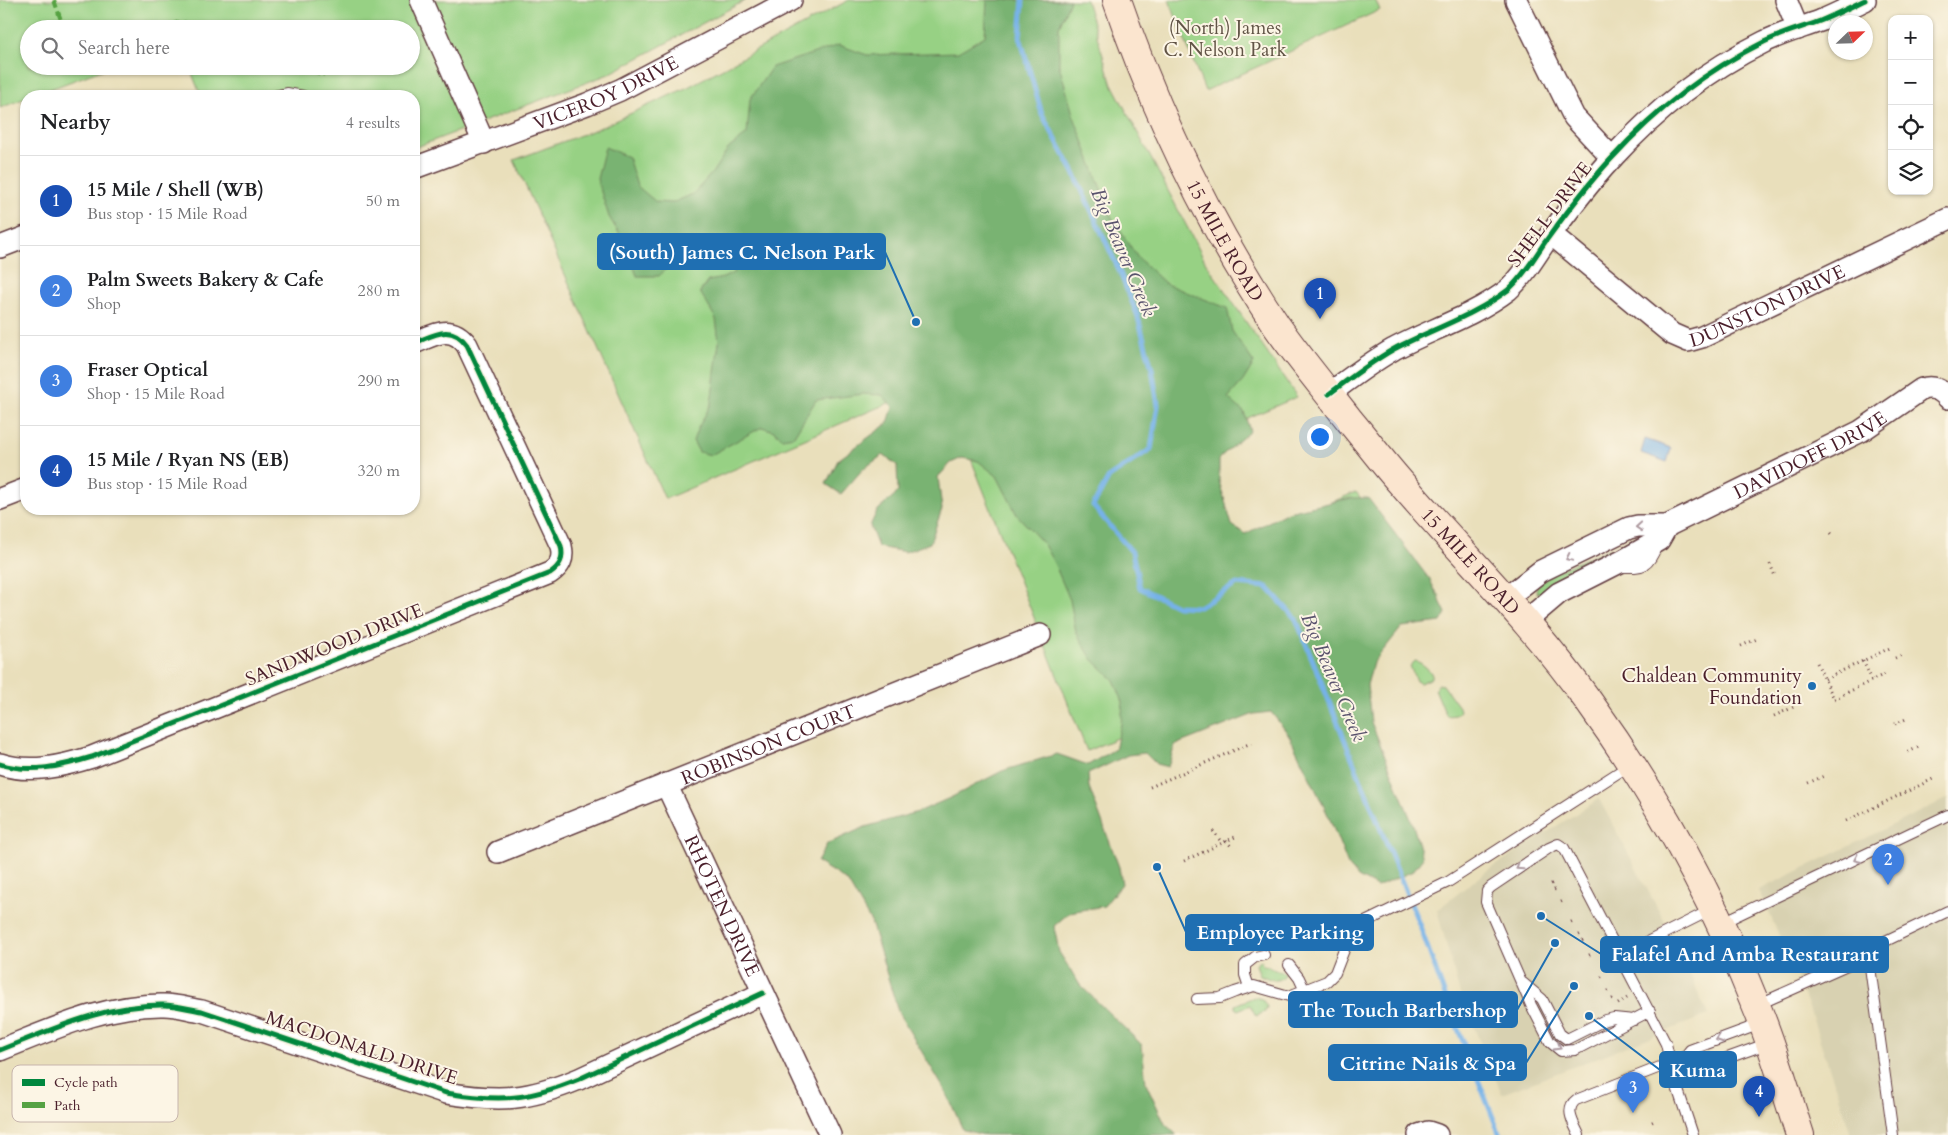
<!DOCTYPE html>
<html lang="en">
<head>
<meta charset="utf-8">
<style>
  body { margin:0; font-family:Cardo,serif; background:#f2f2f2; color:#202124 }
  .controls { position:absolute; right:15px; top:15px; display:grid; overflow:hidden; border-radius:10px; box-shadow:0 1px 4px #0004 }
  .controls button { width:45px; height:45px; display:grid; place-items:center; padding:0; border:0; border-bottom:1px solid #e0e0e0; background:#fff; color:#202124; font:25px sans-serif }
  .compass { position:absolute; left:1828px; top:15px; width:45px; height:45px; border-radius:50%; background:#fff; box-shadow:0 1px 4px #0004; rotate:67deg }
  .you { position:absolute; left:1319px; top:436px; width:18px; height:18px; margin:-12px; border:4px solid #fff; border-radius:50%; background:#1a73e8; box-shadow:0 0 0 8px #1a73e833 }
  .badge { display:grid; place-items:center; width:32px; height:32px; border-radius:50%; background:#1f6fb2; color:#fff; font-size:16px; font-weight:700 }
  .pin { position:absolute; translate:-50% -41px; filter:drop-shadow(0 1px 2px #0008) }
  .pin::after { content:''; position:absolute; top:26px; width:18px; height:15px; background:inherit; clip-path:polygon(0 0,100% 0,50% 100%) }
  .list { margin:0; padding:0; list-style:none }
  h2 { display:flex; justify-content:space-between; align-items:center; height:65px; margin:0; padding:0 20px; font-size:21px }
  h2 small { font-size:16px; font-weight:400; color:#757577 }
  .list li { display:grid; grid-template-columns:32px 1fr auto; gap:15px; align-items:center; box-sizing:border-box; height:90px; padding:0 20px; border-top:1px solid #e0e0e0 }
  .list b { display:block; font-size:19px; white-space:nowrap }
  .list p { margin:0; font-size:16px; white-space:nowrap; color:#757577 }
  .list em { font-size:16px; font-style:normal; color:#757577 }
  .icon { flex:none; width:28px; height:28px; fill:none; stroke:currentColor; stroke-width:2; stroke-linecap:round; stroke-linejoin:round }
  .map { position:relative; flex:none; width:1948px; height:1135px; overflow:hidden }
  .search { position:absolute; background:#fff; box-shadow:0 1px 4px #0004; left:20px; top:20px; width:400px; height:55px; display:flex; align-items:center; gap:12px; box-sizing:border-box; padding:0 18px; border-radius:28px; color:#757577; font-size:19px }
  .panel { position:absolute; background:#fff; box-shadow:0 1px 4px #0004; left:20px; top:90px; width:400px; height:425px; border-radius:20px }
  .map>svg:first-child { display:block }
  .built { fill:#d8d1b1 }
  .green { fill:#97d184; stroke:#707858 }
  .forest { fill:#79b372; stroke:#62694e }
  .water { fill:#76b2e8; stroke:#60688a }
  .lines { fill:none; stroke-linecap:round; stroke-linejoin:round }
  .stream { stroke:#76b2e8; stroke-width:5 }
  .service-casing { stroke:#623c41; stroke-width:12 }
  .minor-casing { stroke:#623c41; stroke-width:24 }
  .secondary-casing { stroke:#623c41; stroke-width:30 }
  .path { stroke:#623c41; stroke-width:3; stroke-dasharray:1 4; stroke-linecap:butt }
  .service { stroke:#fff; stroke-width:10 }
  .minor { stroke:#fff; stroke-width:21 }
  .secondary { stroke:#fbe5cf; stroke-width:28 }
  .quiet { stroke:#56a243; stroke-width:4; stroke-dasharray:8 4; stroke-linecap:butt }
  .cycleway-casing { stroke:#fcf5e5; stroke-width:8 }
  .cycleway { stroke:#00873e; stroke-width:5 }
  .oneway { stroke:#ae9aa0 }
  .poi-dot { fill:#1f6fb2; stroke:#fcf5e5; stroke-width:2 }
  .labels { text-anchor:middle; stroke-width:4; stroke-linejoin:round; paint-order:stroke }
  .park-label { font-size:19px; fill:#615446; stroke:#fcf5e5 }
  .street-label { font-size:19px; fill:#4a1f2b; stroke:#fcf5e5 }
  .poi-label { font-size:19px; fill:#4a1f2b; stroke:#fcf5e5; text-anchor:end }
  .water-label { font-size:20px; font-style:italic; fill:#59526d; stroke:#fcf5e5 }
  .key { fill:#fcf5e5; stroke:#c7b5ad; stroke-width:1 }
  .key-label { font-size:14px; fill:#4a1f2b }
  .leader { fill:none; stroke:#1f6fb2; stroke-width:2 }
  .callout-dot { fill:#1f6fb2; stroke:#fcf5e5; stroke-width:2 }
  .callout { fill:#1f6fb2; stroke:#1f6fb2; stroke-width:2 }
  .callout-label { font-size:20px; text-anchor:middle; font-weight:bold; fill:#fff }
</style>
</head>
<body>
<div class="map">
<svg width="1948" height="1135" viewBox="0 0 1948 1135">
  <rect width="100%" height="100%" fill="#fcf5e5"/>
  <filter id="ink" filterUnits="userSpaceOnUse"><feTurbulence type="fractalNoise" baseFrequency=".02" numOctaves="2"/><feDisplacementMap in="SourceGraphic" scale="10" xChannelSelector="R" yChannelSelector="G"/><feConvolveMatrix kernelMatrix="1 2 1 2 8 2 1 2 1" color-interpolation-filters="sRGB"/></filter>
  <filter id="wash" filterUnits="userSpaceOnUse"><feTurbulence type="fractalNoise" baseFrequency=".0096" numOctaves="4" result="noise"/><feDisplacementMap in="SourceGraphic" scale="20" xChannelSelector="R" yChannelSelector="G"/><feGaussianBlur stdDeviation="1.12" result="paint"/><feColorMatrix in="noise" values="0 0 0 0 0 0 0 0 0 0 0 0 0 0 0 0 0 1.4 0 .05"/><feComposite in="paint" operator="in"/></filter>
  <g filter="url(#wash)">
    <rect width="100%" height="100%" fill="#e9dfbb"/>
    <path class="built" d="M1948 798V1135H1851L1835 1085 1808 1005 1794 969 1759 890Z
      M1599 799 1675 941 1708 1015 1502 1094 1460 994 1437 910 1488 870Z"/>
    <path class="green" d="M0 0H746L609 74 414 148V96H201L189 66H411V29H29V66H112L32 96H26V98L0 108Z
      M849 0H1086L1111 82 1206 263 1297 397 1109 477 1156 575 1356 492 1440 596 1087 751 940 381 665 499 514 160 597 129 688 87Z
      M1169 0H1375L1380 10 1205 91Z
      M1609 549 1612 555 1544 595 1537 593 1536 589C1540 574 1593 556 1609 549Z
      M1415 661C1421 662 1430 670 1432 675L1430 679 1420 683 1416 681 1410 666Z
      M1438 684 1443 685 1459 707 1460 711 1456 715 1448 716 1445 713 1435 689Z
      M1259 961H1262L1261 964 1286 973C1279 985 1270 979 1260 975L1256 965Z
      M1254 997 1262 999 1267 1007 1265 1012 1256 1016 1250 1005 1238 1010 1235 1008V1005Z"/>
    <path class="forest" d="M987 0H1070L1059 27V65L1073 114 1112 218 1138 258 1166 284 1227 308 1232 331 1254 363 1243 381 1228 398 1244 412 1250 431 1219 458V481L1232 525 1245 534 1288 512 1351 498H1368L1430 580 1446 613 1441 622 1402 627 1373 663 1367 685 1371 722 1412 822 1423 858 1413 871 1377 887 1358 877 1348 865 1329 817 1289 735 1271 712 1254 714 1175 745 1168 767 1156 764 1145 753 1128 755 1088 774 1089 787 1119 867 1122 884 1104 906 1070 912 1054 926 1059 952 1080 985 1142 1045 1146 1083 1165 1124 1177 1135H984L963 1130 946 1092 899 1014 871 922 847 881 817 862 827 844 865 827 918 812 952 797 1002 771 1057 754 1088 765 1115 749 1121 724 1123 702 1114 680 1092 659 1076 632 1070 600 1055 565 1043 543 1017 515 997 476 978 461 962 458 951 463 938 477 942 509 930 543 905 552 878 547 870 526 877 511 898 492 897 465 883 455 863 469 841 494 826 484 838 460 888 423 893 407 882 395 863 394 816 400 794 436 782 438 774 431 762 427 711 455 699 452 693 441 697 430 711 404 719 342 716 319 700 292 708 281 723 278 735 272 724 253 685 251 659 276H637L625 243 609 217 597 179 605 147 628 157 637 186 656 202 672 203 693 194 712 173 728 149 747 134 750 99 772 67 839 45 867 55 958 52 985 36Z"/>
    <path class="water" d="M1645 439 1671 448 1667 462 1641 453Z"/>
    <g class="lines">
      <path class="stream" d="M1023 0 1020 37 1042 114 1073 171 1118 268 1137 314 1152 369 1158 405 1151 449 1109 477 1093 506 1132 552 1140 588 1177 606 1199 607 1237 584 1267 587 1296 619 1421 929 1445 996 1500 1135"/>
    </g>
  </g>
  <g filter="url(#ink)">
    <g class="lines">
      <defs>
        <path id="service" d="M274 96 287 93 303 96
          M1619 567C1643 567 1648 569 1657 545
          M1721 923 1948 815
          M1621 955 1711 910
          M1865 957 1870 967 1893 1135
          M1289 965 1299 978 1305 991
          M1523 983 1542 999 1560 1034 1567 1039 1605 1020 1614 1018 1634 1020
          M1249 987 1245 975V965L1255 957 1264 955
          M1197 999 1220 998 1235 992 1254 986 1289 996 1327 981 1335 973 1349 937 1359 925 1448 882 1630 765
          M1757 1005 1865 957 1875 946 1948 911
          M1650 1011 1575 1050 1561 1051 1550 1042 1531 1005 1486 902 1487 891 1491 887 1549 848 1558 844 1564 848 1666 1044 1674 1078 1693 1135
          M1680 1063 1690 1050 1763 1023
          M1579 1135C1574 1124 1564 1109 1576 1100L1660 1067 1680 1063 1697 1069 1769 1043"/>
        <g id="minor">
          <path d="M421 0 484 143"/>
          <path d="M1516 0 1574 117 1612 158"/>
          <path d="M1786 0 1798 29"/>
          <path id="s1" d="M414 168 587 104 620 90 791 0"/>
          <path id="s2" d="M1551 234 1672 334 1688 341 1702 337 1948 219"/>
          <path d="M0 247 26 237"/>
          <path d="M1329 394C1350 378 1371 362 1394 349 1432 329 1474 316 1508 290 1523 277 1534 258 1545 242 1566 213 1587 185 1611 159 1654 112 1707 70 1764 42 1782 33 1801 28 1820 21 1835 15 1850 7 1865 0"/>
          <path d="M0 499 26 489"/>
          <path id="s3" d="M1506 598 1541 571 1629 528 1638 526H1667L1861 431 1922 389C1932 386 1941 389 1948 398"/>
          <path d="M1526 621 1559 593 1624 560 1659 540 1667 526"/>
          <path d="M0 764C30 774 63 766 92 757L550 573C560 566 564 559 561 546L467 345C451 323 434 335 414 343"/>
          <path id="s4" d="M666 784 830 1135"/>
          <path id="s5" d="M498 852 1040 635"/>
          <path d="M0 1050C53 1029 106 1004 164 1005 176 1005 189 1009 202 1011L446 1093C501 1102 528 1100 579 1079L763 993"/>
          <path d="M1419 1135 1428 1132 1437 1135"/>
        </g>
        <g id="secondary">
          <path id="s6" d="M1117 0C1156 114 1209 224 1276 325 1299 358 1325 389 1350 421 1367 441 1383 463 1401 483 1464 556 1533 623 1589 702 1657 796 1714 900 1757 1008 1774 1049 1786 1092 1800 1135"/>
        </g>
      </defs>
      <use href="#service" class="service-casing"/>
      <use href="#minor" class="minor-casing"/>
      <use href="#secondary" class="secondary-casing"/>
      <path class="path" d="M1831 533 1832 534
        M1770 564 1775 576
        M1741 646 1757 639
        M1895 658 1904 654
        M1863 661 1872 680
        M1817 663 1834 699 1885 674
        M1825 679 1890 648
        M1774 716 1796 706
        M1895 724 1906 719
        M1908 752 1919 747
        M1808 783 1824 776
        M1150 787 1251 743
        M1846 821 1935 778
        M1213 831 1222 843
        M1226 841 1232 847
        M1184 861 1235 837
        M1551 884 1553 883
        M1554 890 1556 889
        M1561 902 1563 901
        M1571 922 1573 921
        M1579 935 1581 934
        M1582 941 1584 940
        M1589 955 1591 954
        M1601 977 1603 976
        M1608 991 1610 990
        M1612 999 1614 998
        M1618 1004 1627 998
        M1652 1122 1654 1121"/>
      <use href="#service" class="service"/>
      <use href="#minor" class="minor"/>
      <use href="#secondary" class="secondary"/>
      <path class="quiet" d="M54 0 64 29
        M161 29 181 21 201 29
        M301 66 324 75"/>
      <defs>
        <path id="cycleway" d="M1329 394C1350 378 1371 362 1394 349 1432 329 1474 316 1508 290 1523 277 1534 258 1545 242 1566 213 1587 185 1611 159 1654 112 1707 70 1764 42 1782 33 1801 28 1820 21 1835 15 1850 7 1865 0
          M0 764C30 774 63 766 92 757L550 573C560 566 564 559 561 546L467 345C451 323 434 335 414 343
          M0 1050C53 1029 106 1004 164 1005 176 1005 189 1009 202 1011L446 1093C501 1102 528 1100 579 1079L763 993"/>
      </defs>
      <use href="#cycleway" class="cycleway-casing"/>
      <use href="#cycleway" class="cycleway"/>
    </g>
    <defs><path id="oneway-chevron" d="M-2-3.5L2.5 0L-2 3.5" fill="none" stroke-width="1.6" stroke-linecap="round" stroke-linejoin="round" transform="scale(1.25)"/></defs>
    <g class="oneway">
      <use href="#oneway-chevron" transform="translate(1639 527) rotate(175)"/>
      <use href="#oneway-chevron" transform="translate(1569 558) rotate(154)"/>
      <use href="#oneway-chevron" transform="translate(1857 859) rotate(155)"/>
      <use href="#oneway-chevron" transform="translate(1519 867) rotate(146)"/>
      <use href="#oneway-chevron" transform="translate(1719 1039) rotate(160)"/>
      <use href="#oneway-chevron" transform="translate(1558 1047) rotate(31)"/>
    </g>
  </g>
  <circle class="poi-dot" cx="1812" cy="686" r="5"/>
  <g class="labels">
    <g class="park-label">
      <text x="1225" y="34">(North) James<tspan x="1225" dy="22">C. Nelson Park</tspan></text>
    </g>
    <g class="street-label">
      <text dy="7" stroke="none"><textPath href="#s1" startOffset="206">VICEROY DRIVE</textPath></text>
      <text transform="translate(1549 214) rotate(-53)" y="7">SHELL DRIVE</text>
      <text dy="7" stroke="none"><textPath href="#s6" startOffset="264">15 MILE ROAD</textPath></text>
      <text dy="7" stroke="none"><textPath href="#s2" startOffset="261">DUNSTON DRIVE</textPath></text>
      <text dy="7" stroke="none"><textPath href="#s3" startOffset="340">DAVIDOFF DRIVE</textPath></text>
      <text dy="7" stroke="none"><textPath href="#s6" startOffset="669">15 MILE ROAD</textPath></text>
      <text transform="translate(334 644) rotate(-22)" y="7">SANDWOOD DRIVE</text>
      <text dy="7" stroke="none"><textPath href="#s5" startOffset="291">ROBINSON COURT</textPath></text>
      <text dy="7" stroke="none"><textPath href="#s4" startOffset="134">RHOTEN DRIVE</textPath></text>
      <text transform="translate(362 1047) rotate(18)" y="7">MACDONALD DRIVE</text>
    </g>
    <g class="poi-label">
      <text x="1802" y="682">Chaldean Community<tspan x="1802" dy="22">Foundation</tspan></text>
    </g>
    <g class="water-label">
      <text transform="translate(1124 252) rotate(67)" y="7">Big Beaver Creek</text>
      <text transform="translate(1334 677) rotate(67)" y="7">Big Beaver Creek</text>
    </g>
  </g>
  <rect x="12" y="1065" width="166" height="57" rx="8" class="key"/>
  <rect x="22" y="1079" width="23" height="7" fill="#00873e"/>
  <rect x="22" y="1102" width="23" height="6" fill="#56a243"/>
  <g class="key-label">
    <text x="54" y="1087">Cycle path</text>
    <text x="54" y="1110">Path</text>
  </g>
  <path class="leader" d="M916 322L885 252M1157 867L1186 932M1541 916L1601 954M1555 943L1517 1010M1574 986L1526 1063M1589 1016L1660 1070"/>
  <g class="callout-dot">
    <circle cx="916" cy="322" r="5"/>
    <circle cx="1157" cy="867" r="5"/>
    <circle cx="1541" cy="916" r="5"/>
    <circle cx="1555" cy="943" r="5"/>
    <circle cx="1574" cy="986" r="5"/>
    <circle cx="1589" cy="1016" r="5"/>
  </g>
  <g class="callout">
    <rect x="598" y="234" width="287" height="35" rx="5"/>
    <rect x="1186" y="915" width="187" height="35" rx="5"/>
    <rect x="1601" y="937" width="287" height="35" rx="5"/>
    <rect x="1289" y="992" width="228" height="35" rx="5"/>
    <rect x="1329" y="1045" width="197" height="35" rx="5"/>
    <rect x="1660" y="1052" width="76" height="35" rx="5"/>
  </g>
  <g class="callout-label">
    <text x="742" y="259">(South) James C. Nelson Park</text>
    <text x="1280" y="939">Employee Parking</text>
    <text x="1745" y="961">Falafel And Amba Restaurant</text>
    <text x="1403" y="1017">The Touch Barbershop</text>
    <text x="1428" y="1070">Citrine Nails &amp; Spa</text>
    <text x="1698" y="1077">Kuma</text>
  </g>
</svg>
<div class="controls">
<button>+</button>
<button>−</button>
<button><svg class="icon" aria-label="locate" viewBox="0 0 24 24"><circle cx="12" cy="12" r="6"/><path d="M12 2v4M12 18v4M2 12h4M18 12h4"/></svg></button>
<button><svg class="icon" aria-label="layers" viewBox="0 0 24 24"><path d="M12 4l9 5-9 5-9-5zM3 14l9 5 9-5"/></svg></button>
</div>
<svg class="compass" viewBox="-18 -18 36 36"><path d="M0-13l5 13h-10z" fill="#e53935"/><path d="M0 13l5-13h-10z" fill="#757577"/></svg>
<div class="you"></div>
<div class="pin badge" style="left:1320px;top:319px;background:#1a4fb4">1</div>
<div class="pin badge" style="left:1888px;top:885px;background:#3f7fe0">2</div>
<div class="pin badge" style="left:1633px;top:1113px;background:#3f7fe0">3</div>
<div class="pin badge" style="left:1759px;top:1117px;background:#1a4fb4">4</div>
<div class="search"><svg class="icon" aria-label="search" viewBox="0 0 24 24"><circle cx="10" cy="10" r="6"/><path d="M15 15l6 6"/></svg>Search here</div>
<section class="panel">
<h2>Nearby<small>4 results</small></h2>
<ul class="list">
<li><span class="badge" style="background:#1a4fb4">1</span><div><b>15 Mile / Shell (WB)</b><p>Bus stop · 15 Mile Road</p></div><em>50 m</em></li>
<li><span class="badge" style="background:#3f7fe0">2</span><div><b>Palm Sweets Bakery &amp; Cafe</b><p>Shop</p></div><em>280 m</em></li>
<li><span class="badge" style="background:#3f7fe0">3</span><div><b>Fraser Optical</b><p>Shop · 15 Mile Road</p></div><em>290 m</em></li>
<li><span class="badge" style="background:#1a4fb4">4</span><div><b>15 Mile / Ryan NS (EB)</b><p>Bus stop · 15 Mile Road</p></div><em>320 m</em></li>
</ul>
</section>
</div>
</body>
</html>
